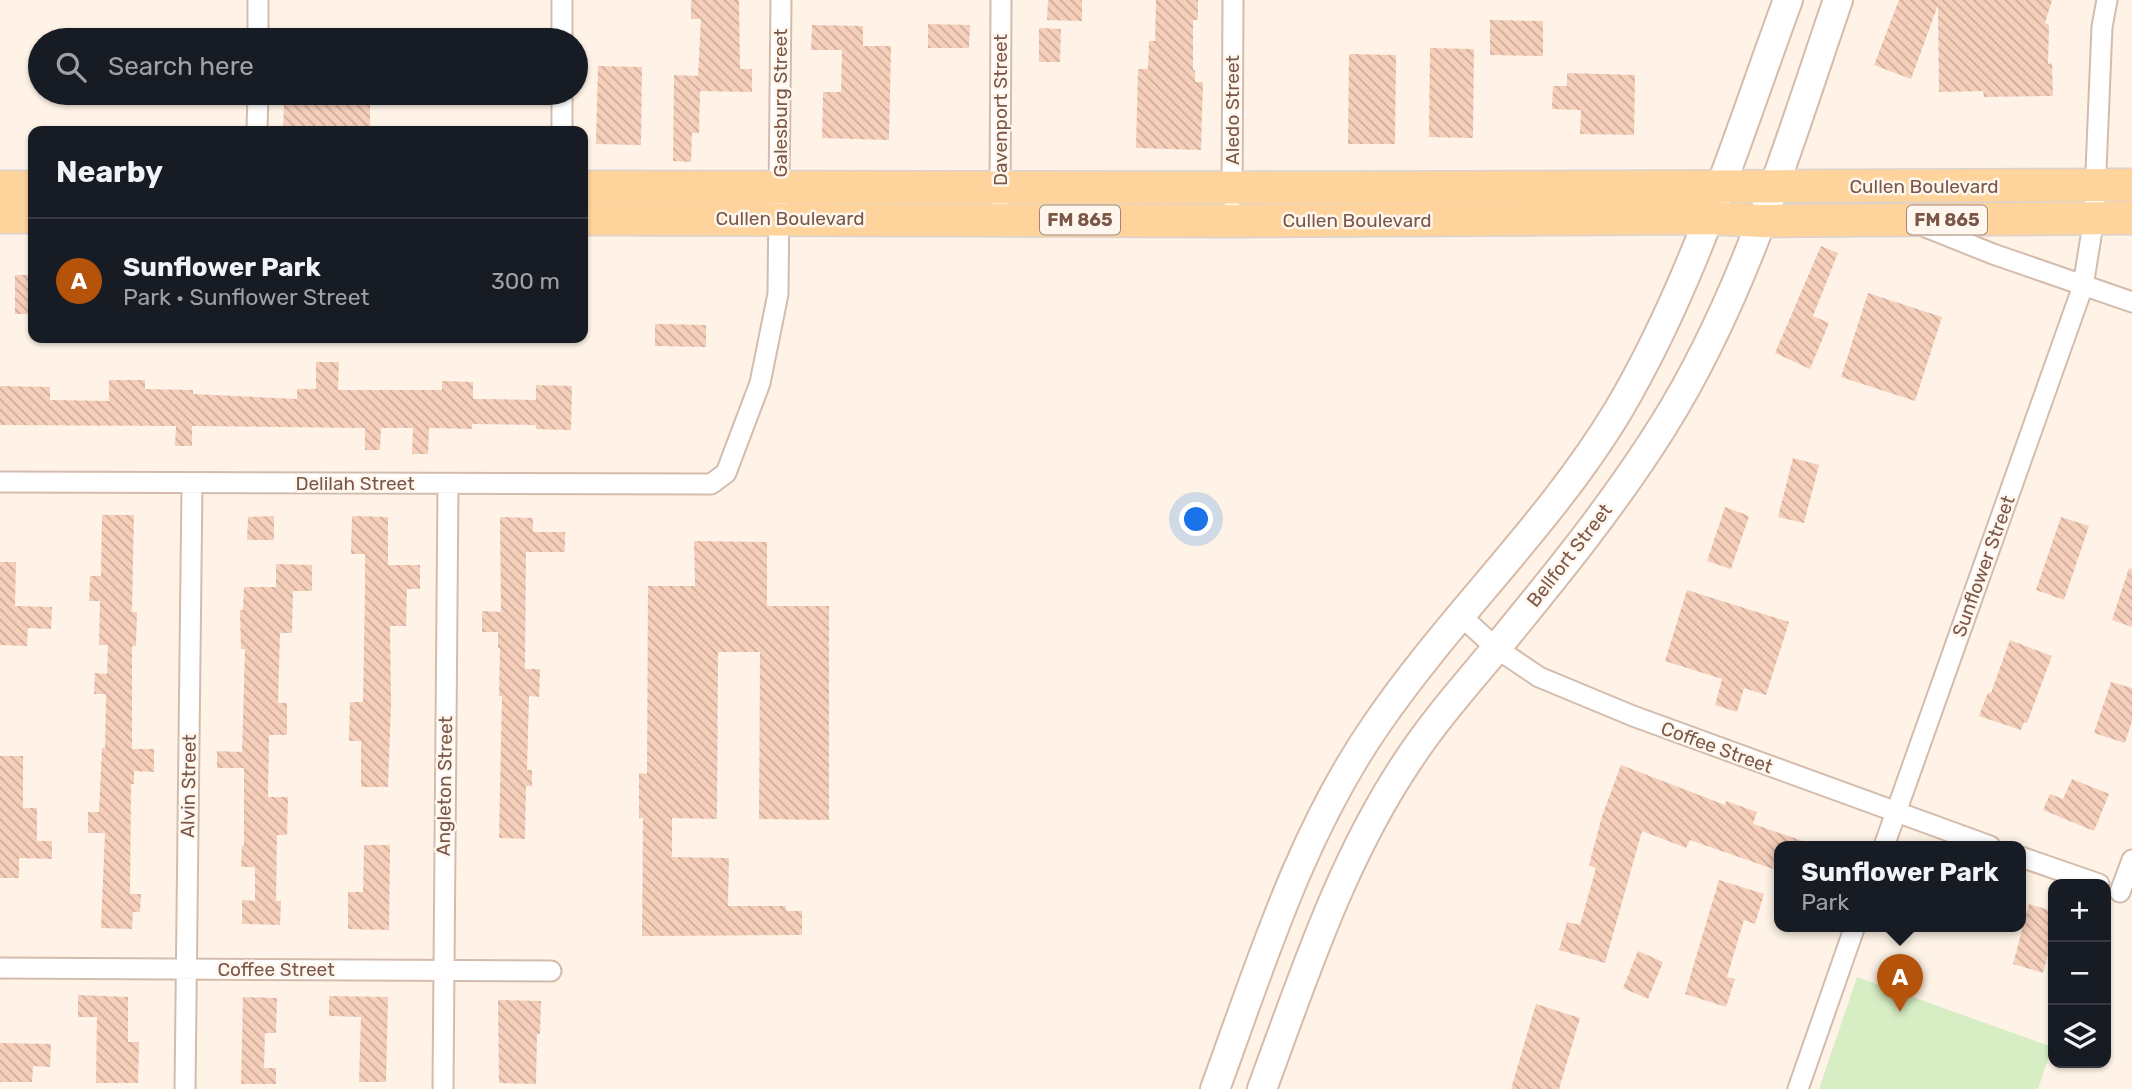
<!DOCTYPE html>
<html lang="en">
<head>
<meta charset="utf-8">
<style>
  body { margin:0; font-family:Rubik,sans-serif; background:#242831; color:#f1f3f6 }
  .controls { position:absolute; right:21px; bottom:21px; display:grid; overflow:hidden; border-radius:14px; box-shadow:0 2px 5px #0004 }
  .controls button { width:63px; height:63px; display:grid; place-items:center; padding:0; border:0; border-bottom:2px solid #363941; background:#171b24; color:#f1f3f6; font:35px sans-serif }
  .you { position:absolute; left:1197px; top:520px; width:24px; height:24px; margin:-18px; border:5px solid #fff; border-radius:50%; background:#1a73e8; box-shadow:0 0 0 10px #1a73e833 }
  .badge { display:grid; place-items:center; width:46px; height:46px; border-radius:50%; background:#b45309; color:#fff; font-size:23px; font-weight:700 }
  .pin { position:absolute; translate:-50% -58px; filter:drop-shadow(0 2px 4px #0008) }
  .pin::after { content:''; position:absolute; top:37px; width:24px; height:21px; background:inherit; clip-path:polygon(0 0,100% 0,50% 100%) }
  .popup { position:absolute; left:1774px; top:841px; width:252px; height:91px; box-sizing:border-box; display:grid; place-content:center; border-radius:14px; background:#171b24; filter:drop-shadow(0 2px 5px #0005); font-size:23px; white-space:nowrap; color:#9ea1a6 }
  .popup b { font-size:26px; color:#f1f3f6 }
  .popup::after { content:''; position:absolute; left:50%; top:100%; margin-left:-14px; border:14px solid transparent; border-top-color:#171b24 }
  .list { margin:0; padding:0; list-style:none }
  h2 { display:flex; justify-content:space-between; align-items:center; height:91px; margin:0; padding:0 28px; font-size:30px }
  h2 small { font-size:23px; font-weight:400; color:#9ea1a6 }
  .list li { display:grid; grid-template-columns:46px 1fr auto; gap:21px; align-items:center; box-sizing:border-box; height:126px; padding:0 28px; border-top:2px solid #363941 }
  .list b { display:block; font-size:26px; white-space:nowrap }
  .list p { margin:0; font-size:23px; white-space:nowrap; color:#9ea1a6 }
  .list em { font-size:23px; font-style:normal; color:#9ea1a6 }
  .icon { flex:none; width:38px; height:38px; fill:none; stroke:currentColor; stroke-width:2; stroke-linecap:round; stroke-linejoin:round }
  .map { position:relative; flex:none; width:2132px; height:1089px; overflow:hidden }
  .search { position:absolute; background:#171b24; box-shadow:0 2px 5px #0004; left:28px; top:28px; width:560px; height:77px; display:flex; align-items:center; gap:18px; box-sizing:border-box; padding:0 24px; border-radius:38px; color:#9ea1a6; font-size:26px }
  .panel { position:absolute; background:#171b24; box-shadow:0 2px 5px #0004; left:28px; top:126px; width:560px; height:217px; border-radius:14px }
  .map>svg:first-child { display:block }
  .park { fill:#d7edc3 }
  .building { fill:url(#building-back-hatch) }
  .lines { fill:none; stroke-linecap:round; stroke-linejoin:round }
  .minor-casing { stroke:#d4bcad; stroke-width:23 }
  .secondary-casing { stroke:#d7bbaa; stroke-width:32 }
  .primary-casing { stroke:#dcd3cf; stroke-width:35 }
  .minor { stroke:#fff; stroke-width:19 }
  .secondary { stroke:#fff; stroke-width:28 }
  .primary { stroke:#ffd49c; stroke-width:32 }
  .labels { text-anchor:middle; stroke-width:5; stroke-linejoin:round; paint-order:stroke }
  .shield { fill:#fff7ee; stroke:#a2877a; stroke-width:2 }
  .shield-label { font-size:18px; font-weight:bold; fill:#7a5748 }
  .street-label { font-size:19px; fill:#7a5748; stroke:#fff7ee }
</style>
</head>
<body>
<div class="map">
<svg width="2132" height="1089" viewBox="0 0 2132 1089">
  <defs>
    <pattern id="building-back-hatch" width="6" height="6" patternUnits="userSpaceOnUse" patternTransform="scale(1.75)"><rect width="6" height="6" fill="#f6cfbb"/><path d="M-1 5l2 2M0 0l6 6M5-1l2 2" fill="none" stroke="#ccab9a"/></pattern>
  </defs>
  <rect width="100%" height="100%" fill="#fef3e6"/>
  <path class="park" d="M1857 977 2052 1047 2038 1089H1819Z"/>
  <path class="building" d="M691 0H739L740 69H752V92L700 91 699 133H692L691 162 673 161 674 75 698 76 701 19H691Z
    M1048 0H1082V21L1047 20Z
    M1156 0H1198V20H1193V70H1195V82H1203L1201 150 1136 148 1138 69H1148L1149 41H1155Z
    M1899 0H2052L2045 23 2049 25 2048 64 2052 63 2053 96 1984 97 1983 91 1939 92 1938 5 1911 79 1874 65Z
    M1490 20 1543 21V56L1490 55Z
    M928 24 970 25 969 48H928Z
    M812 25 863 26V46H891L889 140 822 138 823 92H841L842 50H811Z
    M1039 28 1061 29 1060 62H1039Z
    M1430 48 1474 49 1473 138 1429 137Z
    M1349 54 1396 55 1395 144H1348Z
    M598 66 642 67 641 145 596 144Z
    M1567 73 1635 75 1634 135 1580 134 1581 110 1552 109 1553 86H1567Z
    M307 93H370V131H283L284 102H307Z
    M1821 246 1838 253 1813 316 1829 323 1810 369 1775 353Z
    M15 275H33V314H15Z
    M1868 293 1942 317 1915 401 1841 377Z
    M655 324 706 325V347L655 346Z
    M316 362H339L338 390H442V381L473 382V399L536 400V385L572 386 571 430 536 429V425L472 424V429L429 428 428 454H412L413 428H381L380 450H365V428L192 426V446H175L176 426 0 425V386L50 387V400L109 401V380H145V389L193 390V394L297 399V389H316Z
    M1793 458 1819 465 1804 523 1778 517Z
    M1725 507 1749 516 1731 569 1707 561Z
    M102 515H134L132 612H137L136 646H132V749H154V772L134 771V784H131L130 894H141L140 912H133L132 929 101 928 105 833H88V812H99L102 748H105L106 694H94L95 673 107 674 108 645H99L100 601H89L90 576H101Z
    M274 516V540H247L248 517Z
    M352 516 388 517V565H420V589H407L406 626H390L391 703 388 787H361V741H349L350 702H363L365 589V554H351Z
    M500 517 533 518V532H565V552H526L525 669H540L539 697 529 696 527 770H532V786H526L525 839 499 838 502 696H499L500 648H498V632H482V611L501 612Z
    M2061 517 2089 526 2064 600 2036 590Z
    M694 541 767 542V606H829V820L759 819 760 652H718L717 819 672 818V857L729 858 728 906H786V911H802V935L642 936 643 818H639V773L647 774 648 586H695Z
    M0 562H16L15 606 52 607 51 629 28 628 27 646 0 645Z
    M276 564 312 565V591H293L292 633H280L278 703H287V735H269L268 797H288L287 835H277L276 901H281L280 925 242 924V900L255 901V867H241L242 845H244V768H217V751L242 752 245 649H241L240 610H243L244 587H276Z
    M2129 568 2132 569V627L2112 620Z
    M1687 590 1789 622 1766 695 1744 688 1737 712 1715 705 1722 679 1665 661Z
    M2010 640 2052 656 2027 723 2024 722 2021 730 1979 716 1985 700 1988 693H1991Z
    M2111 682 2132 688V721L2125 743 2094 733Z
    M0 756H23V808H37V841H52V859L19 858V878H0Z
    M1621 765 1725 805 1726 801 1757 812 1753 824 1809 843 1808 846H1779V871L1690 840 1686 848 1642 831 1605 963 1559 950 1567 922 1580 925 1596 868 1589 865 1602 816Z
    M2072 779 2109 794 2094 831 2043 810 2050 794 2063 799Z
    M364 845H390L389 930 348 929V892H363Z
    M1719 880 1764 894 1755 924 1744 920 1727 977 1735 979 1726 1007 1685 994Z
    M2029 904 2053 911V935L2043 973 2013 964Z
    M1638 951 1663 962 1648 999 1623 988Z
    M78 995 128 997V1042H139L138 1083H96L97 1017H78Z
    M329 996 388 997 386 1082H359L361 1017 329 1016Z
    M243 997 277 998 276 1033H265L264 1068H276V1084H241Z
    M498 1000 541 1001 540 1034H537L536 1084 499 1083Z
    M1536 1004 1580 1018 1559 1089H1511Z
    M0 1043 51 1044 50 1067 33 1066 32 1082H0Z"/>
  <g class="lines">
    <defs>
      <path id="minor" d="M258 40V0
        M562 40V0
        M257 131 258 93
        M562 131V93
        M1000 198 1001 0
        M1232 198 1233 0
        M1923 226 1993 254 2132 302
        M0 482 711 484 726 473 760 383 778 294 781 0
        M1461 616 1496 648 1539 677 1633 716 1990 846
        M1884 846 2083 286 2094 218 2102 27 2107 0
        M2021 857 2099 884
        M2120 892 2132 860
        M0 968 551 971
        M185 1089 192 483
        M443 1089 448 484
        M1798 1089 1855 926"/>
      <path id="secondary" d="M1215 1089C1261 964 1300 835 1376 725 1451 615 1551 523 1619 409 1694 282 1737 138 1788 0
        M1262 1089C1304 976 1341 860 1409 759 1434 721 1465 686 1494 651 1553 579 1613 506 1663 426 1745 295 1788 145 1838 0"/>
      <path id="primary" d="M0 187H33
        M583 187C1099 190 1616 187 2132 185
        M0 217H33
        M583 219 1232 221 1707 218 1762 221 2132 218"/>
    </defs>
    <use href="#minor" class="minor-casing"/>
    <use href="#secondary" class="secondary-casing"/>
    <use href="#primary" class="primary-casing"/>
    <use href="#minor" class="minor"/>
    <use href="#secondary" class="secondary"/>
    <use href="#primary" class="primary"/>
  </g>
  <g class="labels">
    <g class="shield">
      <rect x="1040" y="205.5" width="80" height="29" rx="5"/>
      <rect x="1907" y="205.5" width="80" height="29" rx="5"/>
    </g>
    <g class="shield-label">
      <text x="1080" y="226">FM 865</text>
      <text x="1947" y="226">FM 865</text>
    </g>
    <g class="street-label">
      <text transform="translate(780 103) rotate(-90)" y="7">Galesburg Street</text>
      <text transform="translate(1000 110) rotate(-90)" y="7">Davenport Street</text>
      <text transform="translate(1232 110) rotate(-90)" y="7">Aledo Street</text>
      <text x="1924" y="193">Cullen Boulevard</text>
      <text x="790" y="225">Cullen Boulevard</text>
      <text x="1357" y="227">Cullen Boulevard</text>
      <text x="355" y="490">Delilah Street</text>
      <text transform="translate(1569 555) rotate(-52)" y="7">Bellfort Street</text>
      <text transform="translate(1983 566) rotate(-70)" y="7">Sunflower Street</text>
      <text transform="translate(1717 747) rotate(20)" y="7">Coffee Street</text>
      <text transform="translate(188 786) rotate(-89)" y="7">Alvin Street</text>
      <text transform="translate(444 786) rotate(-89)" y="7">Angleton Street</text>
      <text x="276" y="976">Coffee Street</text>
    </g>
  </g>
</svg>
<div class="controls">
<button>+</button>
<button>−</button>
<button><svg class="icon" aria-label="layers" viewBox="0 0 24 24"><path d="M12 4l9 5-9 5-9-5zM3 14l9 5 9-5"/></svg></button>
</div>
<div class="you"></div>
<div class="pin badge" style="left:1900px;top:1012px">A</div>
<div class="popup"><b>Sunflower Park</b>Park</div>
<div class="search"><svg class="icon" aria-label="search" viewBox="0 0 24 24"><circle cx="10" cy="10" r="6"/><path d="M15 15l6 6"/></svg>Search here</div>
<section class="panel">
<h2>Nearby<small></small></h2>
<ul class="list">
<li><span class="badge">A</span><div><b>Sunflower Park</b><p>Park · Sunflower Street</p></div><em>300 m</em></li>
</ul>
</section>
</div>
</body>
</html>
